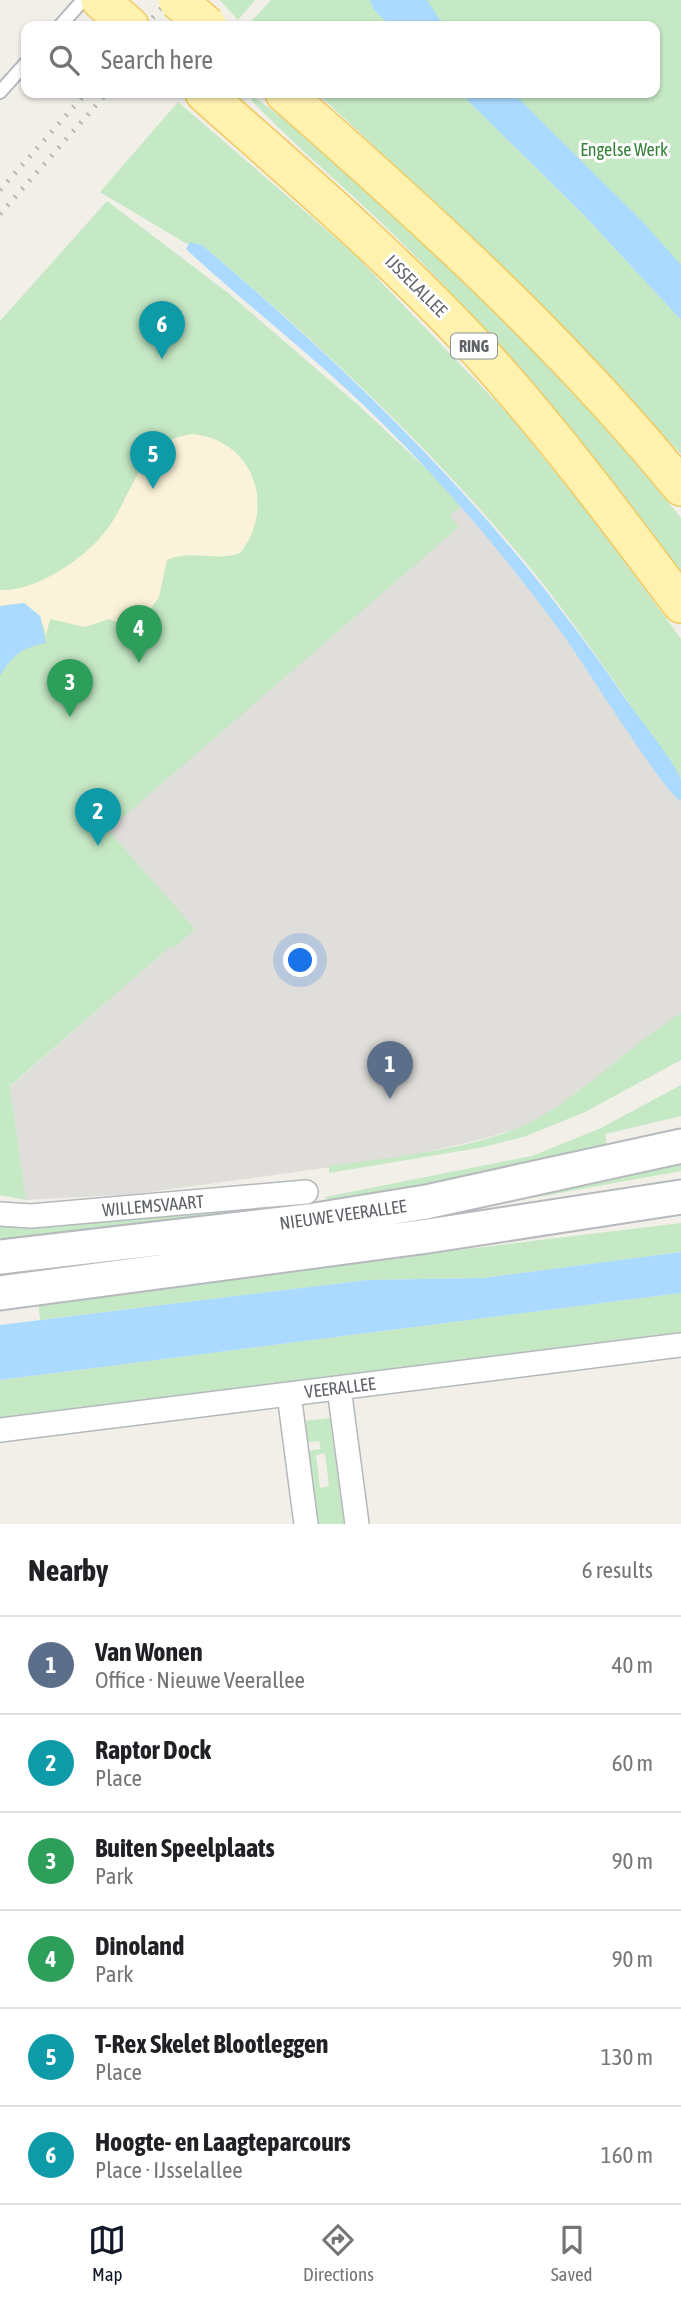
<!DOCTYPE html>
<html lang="en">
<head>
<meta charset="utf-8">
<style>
  body { margin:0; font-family:"Asap Condensed",sans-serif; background:#f2f2f2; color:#202124 }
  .you { position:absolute; left:301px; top:961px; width:24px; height:24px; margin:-18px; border:5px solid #fff; border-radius:50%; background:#1a73e8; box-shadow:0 0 0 10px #1a73e833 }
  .badge { display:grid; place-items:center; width:46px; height:46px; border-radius:50%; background:#111827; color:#fff; font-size:23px; font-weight:700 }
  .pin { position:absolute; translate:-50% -58px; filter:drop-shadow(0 2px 4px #0008) }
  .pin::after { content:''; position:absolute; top:37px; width:24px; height:21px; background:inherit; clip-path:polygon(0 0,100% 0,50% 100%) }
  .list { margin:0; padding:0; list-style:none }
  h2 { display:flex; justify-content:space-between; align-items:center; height:91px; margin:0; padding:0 28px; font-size:30px }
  h2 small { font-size:23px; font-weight:400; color:#757577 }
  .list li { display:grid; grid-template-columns:46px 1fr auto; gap:21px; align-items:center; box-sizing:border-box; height:98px; padding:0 28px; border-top:2px solid #e0e0e0 }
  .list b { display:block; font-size:26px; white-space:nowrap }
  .list p { margin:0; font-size:23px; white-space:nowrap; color:#757577 }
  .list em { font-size:23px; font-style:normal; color:#757577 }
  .icon { flex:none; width:38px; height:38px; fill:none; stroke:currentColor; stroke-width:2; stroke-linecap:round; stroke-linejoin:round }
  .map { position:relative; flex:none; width:681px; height:1524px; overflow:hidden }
  .search { position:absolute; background:#fff; box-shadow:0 2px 5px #0004; left:21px; right:21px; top:21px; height:77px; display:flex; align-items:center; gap:18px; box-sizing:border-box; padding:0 24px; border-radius:14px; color:#757577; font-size:26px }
  .sheet { height:679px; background:#fff }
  nav { display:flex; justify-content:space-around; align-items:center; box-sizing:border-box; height:98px; border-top:2px solid #e0e0e0; background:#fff; font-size:19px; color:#757577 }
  nav a { display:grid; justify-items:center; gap:4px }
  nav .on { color:#111827 }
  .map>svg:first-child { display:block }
  .industrial { fill:#e0deda }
  .green { fill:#c5e8c5; fill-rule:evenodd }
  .sand { fill:#fbf3d9 }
  .water { fill:#aadaff }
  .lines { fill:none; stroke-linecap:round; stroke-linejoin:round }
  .lane-casing { stroke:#b5b8bc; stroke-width:16 }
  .street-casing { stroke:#b5b8bc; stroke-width:26 }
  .secondary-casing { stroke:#b6babf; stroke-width:37 }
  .primary-casing { stroke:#f2c960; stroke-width:40 }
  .lane { stroke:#fff; stroke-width:12 }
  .street { stroke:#fff; stroke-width:23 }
  .secondary { stroke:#fff; stroke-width:33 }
  .primary { stroke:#fff2af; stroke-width:37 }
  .rail { stroke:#b6b7b8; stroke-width:5; stroke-dasharray:2 9; stroke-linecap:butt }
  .primary-bridge-casing { stroke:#f2c960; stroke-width:40; stroke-linecap:butt }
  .primary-bridge { stroke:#fff2af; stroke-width:37 }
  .labels { text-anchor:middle; stroke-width:6; stroke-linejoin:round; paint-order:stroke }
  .shield { fill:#fff; stroke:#8f9295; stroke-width:2 }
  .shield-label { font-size:16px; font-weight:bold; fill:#5f6368 }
  .park-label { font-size:18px; fill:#348238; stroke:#fff }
  .street-label { font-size:18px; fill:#5f6368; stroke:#fff }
</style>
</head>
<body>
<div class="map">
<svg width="681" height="1524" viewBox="0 0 681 1524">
  <rect width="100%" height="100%" fill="#f1efe8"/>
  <path class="industrial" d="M464 504 530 580 681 794V1020L536 1123 483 1139 405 1157 135 1194 26 1200 10 1087 176 941 92 821Z"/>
  <path class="green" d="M220 0H255L238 20Z
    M271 0H370L373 9 391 26H247Z
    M402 0H681V298L488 93H655V26H426Z
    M317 93H460L582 213 681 320V454C565 328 443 209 317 93Z
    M254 97C298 128 337 164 376 199 486 297 588 404 681 518V572C592 450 495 333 387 228 342 185 294 145 251 100Z
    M178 102 353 253 509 415 599 527 681 639V779C631 707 583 632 527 564 430 446 318 343 202 245L187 244 100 192Z
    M107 201 228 293 357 404 464 504 450 516 459 527 108 830 195 929 174 948 171 946 10 1086 26 1200 0 1195V321Z
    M681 1013V1060L585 1112 526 1136 484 1147 329 1173V1166L332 1165C390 1158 484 1148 535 1120 587 1091 630 1045 681 1013Z
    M681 1085V1116L605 1134 607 1145 584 1158 335 1204 325 1197 532 1156 601 1128Z
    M681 1161V1171L432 1216 0 1281V1274Z
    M280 1203 277 1212 0 1245V1227L66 1224Z
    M681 1223V1252L483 1278 367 1280 40 1320 38 1301Z
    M681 1293V1335L0 1420V1380Z
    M330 1418 344 1524H317L308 1451 321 1449 319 1441 307 1442 304 1421ZM325 1453 329 1486 320 1488 316 1455Z"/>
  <path class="sand" d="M193 434C253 440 277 507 240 553 215 562 191 549 167 560L159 597 126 643 124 625 109 619 85 627 50 619 46 635 40 616 24 603 0 606V590C37 592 87 557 108 528 134 492 141 439 193 434Z"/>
  <path class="water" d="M370 0H427L444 26H391L373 9Z
    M460 93H513L641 220 681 265V320L582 213Z
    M190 242 202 245C367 385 505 522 627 701 638 716 677 766 681 780 681 785 681 795 681 801 667 797 584 664 568 642 506 556 435 472 357 399 302 347 242 301 186 249Z
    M24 603 40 616 46 643C23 647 12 655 0 676V606Z
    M681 1252V1293L0 1380V1325L367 1280 483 1278Z"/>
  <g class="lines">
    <defs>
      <path id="lane" d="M60 26 83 0
        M0 92 26 63"/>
      <path id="street" d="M0 1214 31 1216 306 1192
        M339 1388 357 1524
        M289 1394 306 1524
        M0 1430 681 1345"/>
      <path id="secondary" d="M0 1257 309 1221 426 1202 681 1146
        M0 1293 428 1236 681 1197"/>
      <path id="primary" d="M100 0 130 26
        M204 93C294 173 385 251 468 339 545 422 613 513 681 604
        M284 93C424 216 563 342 681 487"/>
    </defs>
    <use href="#lane" class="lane-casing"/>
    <use href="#street" class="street-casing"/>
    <use href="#secondary" class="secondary-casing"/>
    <use href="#primary" class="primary-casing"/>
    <use href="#lane" class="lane"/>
    <use href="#street" class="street"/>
    <use href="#secondary" class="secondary"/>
    <use href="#primary" class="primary"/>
    <path class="rail" d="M145 26 169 0
      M166 26 190 0
      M0 190 86 93
      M0 214 107 93"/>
    <defs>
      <path id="primary-bridge" d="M177 0 208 26"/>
    </defs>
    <use href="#primary-bridge" class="primary-bridge-casing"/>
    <use href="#primary-bridge" class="primary-bridge"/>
  </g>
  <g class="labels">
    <rect class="shield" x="451" y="333.5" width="46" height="25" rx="5"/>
    <g class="shield-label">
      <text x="474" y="352">RING</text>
    </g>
    <g class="park-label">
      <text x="624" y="156">Engelse Werk</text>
    </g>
    <g class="street-label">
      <text transform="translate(416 286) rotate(45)" y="6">IJSSELALLEE</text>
      <text transform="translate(153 1206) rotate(-5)" y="6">WILLEMSVAART</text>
      <text transform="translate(343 1215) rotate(-8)" y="6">NIEUWE VEERALLEE</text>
      <text transform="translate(340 1388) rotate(-7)" y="6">VEERALLEE</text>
    </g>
  </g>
</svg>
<div class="you"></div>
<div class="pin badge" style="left:390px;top:1099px;background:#5c6f8a">1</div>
<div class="pin badge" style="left:98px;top:846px;background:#0f9aa8">2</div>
<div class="pin badge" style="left:70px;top:717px;background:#2e9e5b">3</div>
<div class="pin badge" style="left:139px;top:663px;background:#2e9e5b">4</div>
<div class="pin badge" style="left:153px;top:489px;background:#0f9aa8">5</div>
<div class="pin badge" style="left:162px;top:359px;background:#0f9aa8">6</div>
<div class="search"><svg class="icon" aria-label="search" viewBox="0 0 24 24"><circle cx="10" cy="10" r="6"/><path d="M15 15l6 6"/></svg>Search here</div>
</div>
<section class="sheet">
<h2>Nearby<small>6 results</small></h2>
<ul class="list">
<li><span class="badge" style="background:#5c6f8a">1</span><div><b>Van Wonen</b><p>Office · Nieuwe Veerallee</p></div><em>40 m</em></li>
<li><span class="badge" style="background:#0f9aa8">2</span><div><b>Raptor Dock</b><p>Place</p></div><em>60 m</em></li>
<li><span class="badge" style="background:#2e9e5b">3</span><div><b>Buiten Speelplaats</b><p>Park</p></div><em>90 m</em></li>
<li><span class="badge" style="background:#2e9e5b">4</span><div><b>Dinoland</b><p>Park</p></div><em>90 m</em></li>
<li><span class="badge" style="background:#0f9aa8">5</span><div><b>T-Rex Skelet Blootleggen</b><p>Place</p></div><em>130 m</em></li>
<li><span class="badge" style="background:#0f9aa8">6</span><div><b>Hoogte- en Laagteparcours</b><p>Place · IJsselallee</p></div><em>160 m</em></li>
</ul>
</section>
<nav>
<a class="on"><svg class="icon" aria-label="map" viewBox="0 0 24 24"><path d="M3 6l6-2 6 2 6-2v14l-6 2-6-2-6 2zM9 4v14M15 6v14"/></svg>Map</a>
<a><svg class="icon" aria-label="directions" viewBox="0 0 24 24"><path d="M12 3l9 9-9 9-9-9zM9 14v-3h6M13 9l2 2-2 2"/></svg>Directions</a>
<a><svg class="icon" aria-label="saved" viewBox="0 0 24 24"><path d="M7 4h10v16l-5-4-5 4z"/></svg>Saved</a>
</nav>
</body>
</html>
